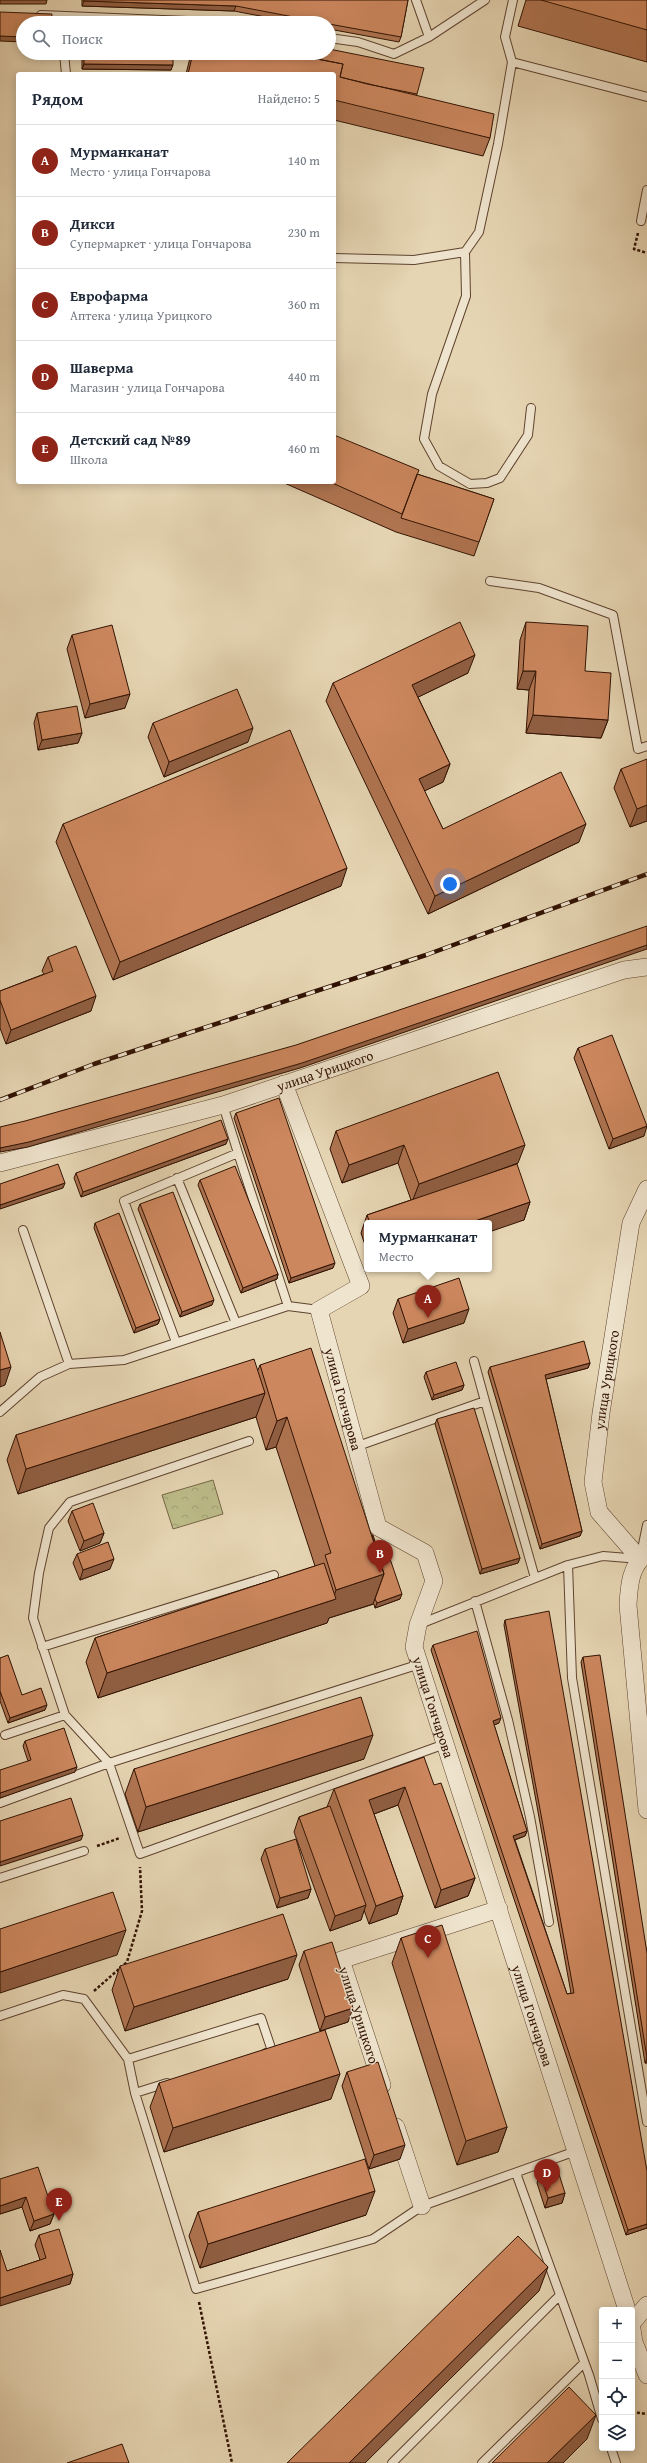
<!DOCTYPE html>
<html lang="ru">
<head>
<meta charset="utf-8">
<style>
  body { margin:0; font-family:"Gentium Book Plus",serif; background:#f2f2f3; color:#1f2937 }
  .controls { position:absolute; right:12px; bottom:12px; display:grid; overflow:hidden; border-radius:4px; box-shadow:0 2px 10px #0003 }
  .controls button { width:36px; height:36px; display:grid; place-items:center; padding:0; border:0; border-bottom:1px solid #e0e1e3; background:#fff; color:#1f2937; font:20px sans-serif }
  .you { position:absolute; left:450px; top:884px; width:14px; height:14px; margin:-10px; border:3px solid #fff; border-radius:50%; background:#1a73e8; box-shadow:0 0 0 6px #1a73e833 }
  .badge { display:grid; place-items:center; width:26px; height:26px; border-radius:50%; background:#8f2418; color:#fff; font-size:13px; font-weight:700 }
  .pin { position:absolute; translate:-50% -33px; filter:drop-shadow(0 1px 2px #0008) }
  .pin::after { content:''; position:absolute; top:21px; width:14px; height:12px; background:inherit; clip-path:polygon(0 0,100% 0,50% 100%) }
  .popup { position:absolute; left:364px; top:1220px; width:128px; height:52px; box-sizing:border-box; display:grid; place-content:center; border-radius:4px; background:#fff; filter:drop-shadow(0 1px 3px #0005); font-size:13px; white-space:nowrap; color:#747a83 }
  .popup b { font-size:15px; color:#1f2937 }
  .popup::after { content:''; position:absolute; left:50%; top:100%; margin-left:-8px; border:8px solid transparent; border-top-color:#fff }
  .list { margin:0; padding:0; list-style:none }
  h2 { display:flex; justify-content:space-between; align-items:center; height:52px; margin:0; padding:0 16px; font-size:17px }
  h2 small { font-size:13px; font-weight:400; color:#747a83 }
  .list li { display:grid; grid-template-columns:26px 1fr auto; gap:12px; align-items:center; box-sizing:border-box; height:72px; padding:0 16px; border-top:1px solid #e0e1e3 }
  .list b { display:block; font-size:15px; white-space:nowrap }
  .list p { margin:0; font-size:13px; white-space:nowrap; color:#747a83 }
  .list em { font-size:13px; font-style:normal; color:#747a83 }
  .icon { flex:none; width:22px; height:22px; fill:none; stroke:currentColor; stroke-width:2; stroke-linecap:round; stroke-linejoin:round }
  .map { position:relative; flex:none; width:647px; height:2463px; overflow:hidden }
  .search { position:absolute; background:#fff; box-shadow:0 2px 10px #0003; left:16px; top:16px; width:320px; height:44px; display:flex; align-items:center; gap:10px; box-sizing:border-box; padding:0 14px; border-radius:22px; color:#747a83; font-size:15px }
  .panel { position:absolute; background:#fff; box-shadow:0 2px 10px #0003; left:16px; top:72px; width:320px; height:412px; border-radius:4px }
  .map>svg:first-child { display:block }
  .park { fill:url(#park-crowns); stroke:#766645 }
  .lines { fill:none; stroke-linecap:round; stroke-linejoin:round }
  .service-casing { stroke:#5e432e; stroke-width:10 }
  .minor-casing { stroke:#5e432e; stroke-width:18 }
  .path { stroke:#311202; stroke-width:2.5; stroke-dasharray:3 2; stroke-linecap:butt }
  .service { stroke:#efe4ce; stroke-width:8 }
  .minor { stroke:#efe4ce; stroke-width:17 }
  .rail-casing { stroke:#311202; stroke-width:4.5 }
  .rail { stroke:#efe4ce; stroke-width:3; stroke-dasharray:9; stroke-linecap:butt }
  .wall { fill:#b07451; stroke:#311202 }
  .shaded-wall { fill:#905e42; stroke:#311202 }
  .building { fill:#cd875e; stroke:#311202 }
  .labels { text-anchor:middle; stroke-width:3; stroke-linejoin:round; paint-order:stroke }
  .street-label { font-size:14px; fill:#311202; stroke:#efe4ce }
</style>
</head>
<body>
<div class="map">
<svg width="647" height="2463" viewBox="0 0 647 2463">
  <defs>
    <pattern id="park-crowns" width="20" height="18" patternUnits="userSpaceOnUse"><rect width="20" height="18" fill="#bcbb88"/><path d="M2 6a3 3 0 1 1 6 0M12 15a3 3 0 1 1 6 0" fill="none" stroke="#a2a074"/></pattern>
  </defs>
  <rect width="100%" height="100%" fill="#e6d5b3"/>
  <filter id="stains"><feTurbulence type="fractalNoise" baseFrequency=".005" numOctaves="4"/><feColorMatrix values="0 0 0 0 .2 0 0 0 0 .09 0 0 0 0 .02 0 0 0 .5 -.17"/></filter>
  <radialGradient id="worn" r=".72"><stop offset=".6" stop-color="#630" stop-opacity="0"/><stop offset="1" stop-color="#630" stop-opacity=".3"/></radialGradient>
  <path class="park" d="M213 1480 223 1514 173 1529 162 1495Z"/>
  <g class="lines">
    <defs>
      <path id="service" d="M416 0 429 37
        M41 15 236 23
        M329 38 358 42 394 54 429 37 485 0
        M64 53 66 74
        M512 62 647 97
        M641 221 647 190
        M465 252 466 296 432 394 424 439 439 466 470 484 487 483 500 478 528 435 531 408
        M334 258 414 260 465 252 479 232 498 144 512 62 505 37 513 0
        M490 581 539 588 613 615 638 749 647 746
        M223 1105 238 1153
        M177 1178 236 1323
        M23 1230 69 1364 124 1360 288 1306 319 1310
        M176 1342 124 1201 238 1153 288 1306
        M474 1361 485 1401
        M0 1412 40 1377 69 1364
        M249 1441 70 1502 49 1528 39 1573 33 1618 65 1715 109 1763 140 1854 445 1744
        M355 1447 485 1401 535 1578
        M568 1565 572 1678 647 2122
        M475 1601 508 1720 530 1817 549 1922
        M420 1624 568 1565 603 1556 640 1559 647 1525
        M42 1647 274 1575
        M5 1735 65 1715
        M0 1803 109 1763 420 1664
        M0 1878 84 1851
        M0 2016 63 1995 84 1999 128 2059 135 2093 196 2289 373 2239 422 2206 576 2151
        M128 2059 261 2018 272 2051 266 2053
        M135 2093 167 2083
        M516 2173 589 2375 602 2419
        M611 2448 616 2463
        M392 2463 560 2295
        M482 2463 584 2363"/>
      <g id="minor">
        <path id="s1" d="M284 1084 361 1286 319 1310 378 1527 425 1553 434 1581 418 1625 414 1647 627 2310"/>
        <path id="s2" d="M0 1163 223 1105 624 970 647 967"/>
        <path d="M647 1554C630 1565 629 1587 628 1605L647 1810"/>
        <path id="s3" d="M640 1559 599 1512 593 1482 601 1413 631 1223 647 1189"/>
        <path d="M382 2085 341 1960 499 1909"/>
        <path d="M396 2127 422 2206"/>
        <path d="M632 2323 647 2305"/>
        <path d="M632 2329 634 2342 647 2375"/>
      </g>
    </defs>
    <use href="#service" class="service-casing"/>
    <use href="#minor" class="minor-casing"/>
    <path class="path" d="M638 233 634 249 647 253
      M97 1846 120 1838
      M94 1991 127 1962 142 1911 140 1867
      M199 2302 232 2463
      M632 2412 647 2414"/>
    <use href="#service" class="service"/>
    <use href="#minor" class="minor"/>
    <defs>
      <path id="rail" d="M0 1100 94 1064 426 955 647 874"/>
    </defs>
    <use href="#rail" class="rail-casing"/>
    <use href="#rail" class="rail"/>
  </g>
  <path class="wall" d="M82 0H408L401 37 399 42 329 29V23H297L234 11 82 6Z
    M526 0H647V62L518 26Z
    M82 53H329L417 94 416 96 490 138 483 156 334 120V74H186L191 54H173L171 70 82 69Z
    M417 474 494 499 474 556 396 532 282 482H334Z
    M526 622 608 720 601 738 526 733 529 690 517 689 520 640Z
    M72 635 125 708 85 718 67 649Z
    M468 673 418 697 450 764 443 782 424 791 443 829 579 842 428 914 326 701 333 683Z
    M37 713 82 733 78 743 38 750 34 723Z
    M153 723 248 742 164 777 148 737Z
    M621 769 647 821 630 827 614 788Z
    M63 824 341 886 113 980 56 842Z
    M48 957 91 1011 6 1044 0 1028V991L44 974 42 971Z
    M578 1048 644 1136 609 1149 574 1058Z
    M236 1113 333 1268 289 1283 234 1118Z
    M336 1131 518 1163 508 1167 530 1202 524 1220 489 1223H367V1251L361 1233 367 1215 411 1200 398 1163 342 1183 330 1149Z
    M226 1144 81 1197 74 1178 76 1173Z
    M200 1180 278 1274 277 1279 241 1293 198 1185Z
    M140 1204 212 1305 180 1317 138 1209Z
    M95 1223 160 1319 158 1324 134 1333 94 1228Z
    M398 1299 464 1323 403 1343 393 1313Z
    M590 1363 588 1368 546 1379 582 1531 580 1536 540 1549 488 1372 490 1367Z
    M260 1365 372 1535 400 1599 375 1608 374 1604 329 1618 327 1623 98 1698 86 1662 95 1638 315 1566 276 1447 266 1450 256 1417 18 1494 7 1460 16 1435 258 1370Z
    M426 1372 464 1385 462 1390 432 1400 424 1377Z
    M437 1419 520 1558 518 1563 480 1574 435 1424Z
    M72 1511 104 1533 100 1543 80 1551 68 1521Z
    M77 1554 110 1569 80 1580 73 1563Z
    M505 1620 647 2171V2228L626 2235 431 1650 433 1645 499 1723 494 1725 527 1831 525 1836 515 1840 567 1994 571 1993 504 1625Z
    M583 1657 647 1953V2063H645L581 1662Z
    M0 1658 22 1695 45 1710 8 1723 0 1701Z
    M25 1741 75 1772 28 1761 23 1746Z
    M364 1759 138 1832 125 1794 134 1769Z
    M434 1785 475 1878 468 1896 435 1908 398 1805 374 1814 403 1896 397 1914 369 1924 364 1910 361 1920 330 1931 294 1832 299 1817 327 1807 334 1789Z
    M265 1849 311 1889 308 1898 277 1908 261 1859Z
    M401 1938 507 2127 498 2152 457 2165 392 1963Z
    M304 1951 348 2022 320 2031 299 1965Z
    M120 1966 288 1979 125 2031 112 1990Z
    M347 2072 400 2159 369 2169 342 2086Z
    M159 2083 331 2099 164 2152 150 2107Z
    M540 2173 565 2193 562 2203 545 2208 537 2183Z
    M0 2179 54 2214 50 2224 30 2231 22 2207 0 2214Z
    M198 2212 366 2215 200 2268 189 2236Z
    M39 2235 73 2274 70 2284 7 2271 40 2260 35 2245Z"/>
  <path class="shaded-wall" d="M0 0H47L46 4H0Z
    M84 1 236 6 234 11 82 6Z
    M0 36 23 37V42L0 41Z
    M171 53H191V54H171Z
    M84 64 173 65 171 70 82 69Z
    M475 655 468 673 406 703 412 685Z
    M523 671H536L529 690 517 689Z
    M130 694 125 708 85 718 90 704Z
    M533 715 608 720 601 738 526 733Z
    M253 728 248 742 164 777 169 762Z
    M82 733 78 743 38 750 42 740Z
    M450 764 443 782 412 797 419 779Z
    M647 805V821L630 827 637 809Z
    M586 824 579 842 428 914 435 896Z
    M347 868 341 886 113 980 120 962Z
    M647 945V949L300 1068 28 1147 0 1152V1148Z
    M96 996 91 1011 6 1044 11 1030Z
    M647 1126 644 1136 609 1149 613 1139Z
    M228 1139 226 1144 81 1197 83 1192Z
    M404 1145 398 1163 342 1183 349 1165Z
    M525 1145 518 1163 412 1202 419 1184Z
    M65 1183 63 1188 0 1209V1205Z
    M530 1202 524 1220 489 1232V1223H469Z
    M335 1263 333 1268 289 1283 291 1278Z
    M375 1269H381L374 1271Z
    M278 1274 277 1279 241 1293 243 1288Z
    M214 1300 212 1305 180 1317 182 1312Z
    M469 1309 464 1323 403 1343 408 1329Z
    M160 1319 158 1324 134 1333 136 1328Z
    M590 1363 588 1368 543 1380 545 1375Z
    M11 1367 5 1385 0 1387V1370Z
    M464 1385 462 1390 432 1400 434 1395Z
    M265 1393 256 1417 18 1494 26 1469Z
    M287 1417 276 1447 266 1450 277 1421Z
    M582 1531 580 1536 540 1549 542 1544Z
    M104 1533 100 1543 80 1551 84 1541Z
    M520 1558 518 1563 480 1574 482 1569Z
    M114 1559 110 1569 80 1580 83 1570Z
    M384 1574 373 1604 329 1618 327 1623 98 1698 107 1673 333 1600 336 1590Z
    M402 1594 400 1599 375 1608 377 1603Z
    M47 1705 45 1710 8 1723 10 1718Z
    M501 1718 499 1723 491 1726 493 1721Z
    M373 1735 364 1759 138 1832 146 1807Z
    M77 1767 75 1772 0 1798V1793Z
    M405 1787 398 1805 363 1818 369 1800Z
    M527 1831 525 1836 511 1841 513 1836Z
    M83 1835 81 1840 0 1866V1862Z
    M475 1878 468 1896 435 1908 441 1890Z
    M311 1889 308 1898 277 1908 280 1898Z
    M403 1896 397 1914 369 1924 376 1906Z
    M366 1905 361 1920 330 1931 335 1916Z
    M126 1930 117 1955 0 1993V1972Z
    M297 1955 288 1979 125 2031 134 2007Z
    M353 2008 348 2022 320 2031 325 2017Z
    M647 2058V2063H645Z
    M340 2074 331 2099 164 2152 173 2128Z
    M507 2127 498 2152 457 2165 466 2141Z
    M405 2145 400 2159 369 2169 374 2155Z
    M375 2191 366 2215 200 2268 208 2244Z
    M565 2193 562 2203 545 2208 548 2198Z
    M26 2197 22 2207 0 2214V2206Z
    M54 2214 50 2224 30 2231 34 2221Z
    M647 2224V2228L626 2235 628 2230Z
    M548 2267 539 2291 365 2463H349Z
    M73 2274 70 2284 0 2306V2298Z
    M596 2415 587 2439 563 2463H547Z"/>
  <path class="building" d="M84 0H408L401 37 329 24V23H325L236 6 84 1Z
    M541 0H647V30Z
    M0 12 52 14 51 23H23V37L0 36Z
    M84 22 143 23H84Z
    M329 49 424 68 417 94 367 84 340 77 343 64 286 53H329Z
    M84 53H173V65L84 64Z
    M193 53H286L343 64 340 77 494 114 490 138 334 100V74H188Z
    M334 435 419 470 402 514 330 482H334Z
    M417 474 494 499 479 542 401 518Z
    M460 622 475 655 412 685 450 764 419 779 443 829 561 772 586 824 435 896 333 683Z
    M526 622 588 626 585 671 611 673 608 720 533 715 536 671H523Z
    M112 625 130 694 90 704 72 635Z
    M237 689 253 728 169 762 153 723Z
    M77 706 82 733 42 740 37 713Z
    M290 730 347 868 120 962 63 824Z
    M647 759V805L637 809 621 769Z
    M647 926V945L302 1063 29 1142 0 1148V1127L25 1121 296 1045Z
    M76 946 96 996 11 1030 0 1000V991L53 971 48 957Z
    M612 1035 647 1126 613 1139 578 1048Z
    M498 1072 525 1145 419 1184 404 1145 349 1165 336 1131Z
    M279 1098 335 1263 291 1278 236 1113Z
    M221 1120 228 1139 83 1192 76 1173Z
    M58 1164 65 1183 0 1205V1184Z
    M517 1164 530 1202 469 1223H370L367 1215Z
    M235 1166 278 1274 243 1288 200 1180Z
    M173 1192 214 1300 182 1312 140 1204Z
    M119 1213 160 1319 136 1328 95 1223Z
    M459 1278 469 1309 408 1329 398 1299Z
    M0 1332 11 1367 0 1370Z
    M584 1341 590 1363 545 1375 582 1531 542 1544 490 1367Z
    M311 1348 384 1574 336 1590 325 1555 331 1553 287 1417 277 1421 260 1365Z
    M254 1359 265 1393 26 1469 16 1435Z
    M456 1362 464 1385 434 1395 426 1372Z
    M474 1408 520 1558 482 1569 437 1419Z
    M93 1503 104 1533 84 1541 72 1511Z
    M372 1535H373L378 1550 386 1547 402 1594 377 1603 375 1599 384 1574Z
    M108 1542 114 1559 83 1570 77 1554Z
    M324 1563 336 1599 107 1673 95 1638Z
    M549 1611 647 2171V2224L628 2230 433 1645 477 1631 501 1718 493 1721 527 1831 513 1836 567 1994 574 1993 505 1620Z
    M8 1655 22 1695 41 1688 47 1705 10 1718 0 1691V1658Z
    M600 1655 647 1953V2058L583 1657Z
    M361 1697 373 1735 146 1807 134 1769Z
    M64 1728 77 1767 0 1793V1770L31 1760 25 1741Z
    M424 1757 434 1785 441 1783 475 1878 441 1890 405 1787 369 1800 403 1896 376 1906 334 1789Z
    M71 1798 83 1835 0 1862V1821Z
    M330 1806 366 1905 335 1916 299 1817Z
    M296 1839 311 1889 280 1898 265 1849Z
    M113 1892 126 1930 0 1972V1929Z
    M283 1914 297 1955 134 2007 120 1966Z
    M442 1925 507 2127 466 2141 401 1938Z
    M332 1942 353 2008 325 2017 304 1951Z
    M325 2030 340 2074 173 2128 159 2083Z
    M378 2062 405 2145 374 2155 347 2072Z
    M365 2159 375 2191 208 2244 198 2212Z
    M38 2167 54 2214 34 2221 26 2197 0 2206V2179Z
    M557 2168 565 2193 548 2198 540 2173Z
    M59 2229 73 2274 0 2298V2250L7 2271 46 2258 39 2235Z
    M518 2236 548 2267 349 2463H287Z
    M569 2387 596 2415 547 2463H492Z
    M122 2444 129 2463H67Z"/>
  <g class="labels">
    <g class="street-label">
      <text dy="5" stroke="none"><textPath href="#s2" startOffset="338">улица Урицкого</textPath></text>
      <text dy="5" stroke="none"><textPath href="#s3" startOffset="196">улица Урицкого</textPath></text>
      <text dy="5" stroke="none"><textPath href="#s1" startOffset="357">улица Гончарова</textPath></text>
      <text dy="5" stroke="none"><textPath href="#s1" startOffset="705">улица Гончарова</textPath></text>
      <text transform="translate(359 2015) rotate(72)" y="5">улица Урицкого</text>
      <text dy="5" stroke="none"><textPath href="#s1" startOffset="1029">улица Гончарова</textPath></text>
    </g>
  </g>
  <rect width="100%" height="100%" filter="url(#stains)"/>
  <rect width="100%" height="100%" fill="url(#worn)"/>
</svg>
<div class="controls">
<button>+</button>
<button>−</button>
<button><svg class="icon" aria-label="locate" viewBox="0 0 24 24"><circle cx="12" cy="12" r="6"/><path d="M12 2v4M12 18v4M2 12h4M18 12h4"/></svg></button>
<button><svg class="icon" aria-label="layers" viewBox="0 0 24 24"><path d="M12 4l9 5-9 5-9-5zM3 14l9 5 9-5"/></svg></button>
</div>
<div class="you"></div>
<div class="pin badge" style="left:428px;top:1318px">A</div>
<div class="popup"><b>Мурманканат</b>Место</div>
<div class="pin badge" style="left:380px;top:1573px">B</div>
<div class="pin badge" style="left:428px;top:1958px">C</div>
<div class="pin badge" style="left:547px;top:2192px">D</div>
<div class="pin badge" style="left:59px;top:2221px">E</div>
<div class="search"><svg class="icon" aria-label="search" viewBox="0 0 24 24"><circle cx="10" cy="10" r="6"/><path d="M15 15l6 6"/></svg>Поиск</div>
<section class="panel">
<h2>Рядом<small>Найдено: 5</small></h2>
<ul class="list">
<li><span class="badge">A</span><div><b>Мурманканат</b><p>Место · улица Гончарова</p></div><em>140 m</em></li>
<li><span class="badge">B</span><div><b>Дикси</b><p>Супермаркет · улица Гончарова</p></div><em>230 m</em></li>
<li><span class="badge">C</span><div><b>Еврофарма</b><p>Аптека · улица Урицкого</p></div><em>360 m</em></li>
<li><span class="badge">D</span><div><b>Шаверма</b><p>Магазин · улица Гончарова</p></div><em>440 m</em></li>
<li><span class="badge">E</span><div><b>Детский сад №89</b><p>Школа</p></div><em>460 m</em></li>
</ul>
</section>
</div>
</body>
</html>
